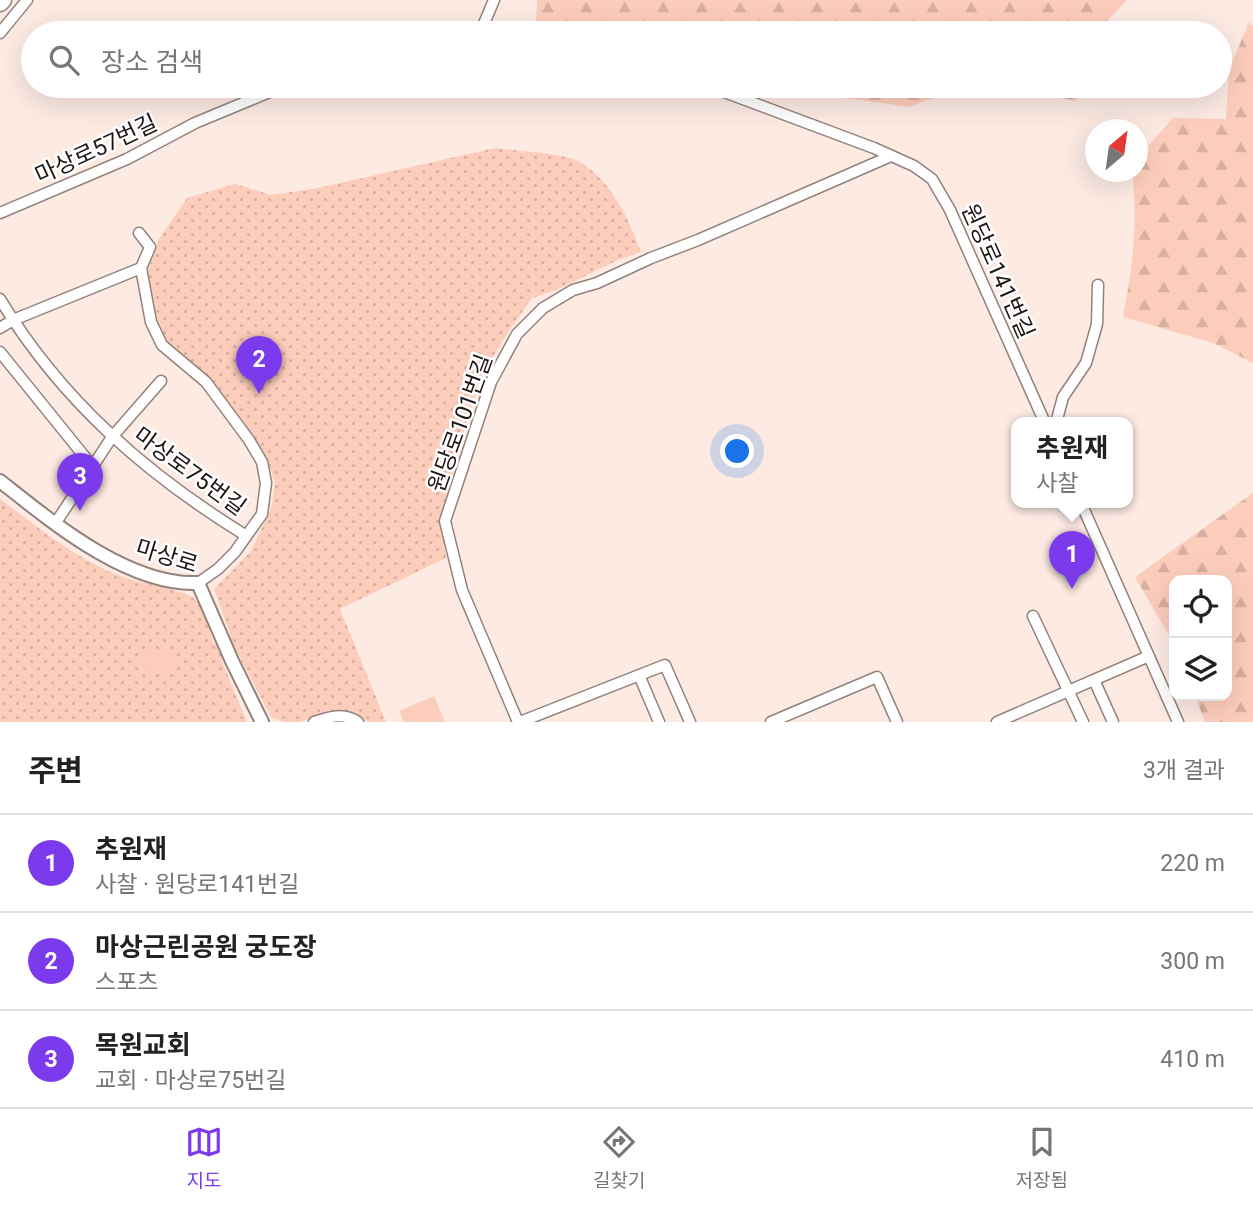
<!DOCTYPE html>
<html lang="ko">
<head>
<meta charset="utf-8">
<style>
  body { margin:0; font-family:Roboto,"Noto Sans KR",sans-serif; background:#f6f6f6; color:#222 }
  .controls { position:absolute; right:21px; bottom:21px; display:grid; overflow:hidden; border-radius:14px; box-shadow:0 7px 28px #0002 }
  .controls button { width:63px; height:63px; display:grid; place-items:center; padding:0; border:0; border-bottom:2px solid #e0e0e0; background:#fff; color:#222; font:35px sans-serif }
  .compass { position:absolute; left:1085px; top:119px; width:63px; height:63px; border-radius:50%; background:#fff; box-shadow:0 7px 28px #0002; rotate:29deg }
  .you { position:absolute; left:738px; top:452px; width:24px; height:24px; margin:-18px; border:5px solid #fff; border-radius:50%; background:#1a73e8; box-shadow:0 0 0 10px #1a73e833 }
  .badge { display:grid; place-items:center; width:46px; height:46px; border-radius:50%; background:#7c3aed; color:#fff; font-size:23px; font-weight:700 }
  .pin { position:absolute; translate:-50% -58px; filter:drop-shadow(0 2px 4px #0008) }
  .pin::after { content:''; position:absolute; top:37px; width:24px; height:21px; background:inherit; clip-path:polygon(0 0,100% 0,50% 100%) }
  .popup { position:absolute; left:1011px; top:417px; width:122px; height:91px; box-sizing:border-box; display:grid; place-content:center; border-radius:14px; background:#fff; filter:drop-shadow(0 2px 5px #0005); font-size:23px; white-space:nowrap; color:#767676 }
  .popup b { font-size:26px; color:#222 }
  .popup::after { content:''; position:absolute; left:50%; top:100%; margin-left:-14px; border:14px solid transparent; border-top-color:#fff }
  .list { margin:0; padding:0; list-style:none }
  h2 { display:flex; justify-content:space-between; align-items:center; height:91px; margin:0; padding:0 28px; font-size:30px }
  h2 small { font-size:23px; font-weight:400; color:#767676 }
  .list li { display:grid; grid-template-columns:46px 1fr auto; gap:21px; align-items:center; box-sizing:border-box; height:98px; padding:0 28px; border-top:2px solid #e0e0e0 }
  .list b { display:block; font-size:26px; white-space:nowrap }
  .list p { margin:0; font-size:23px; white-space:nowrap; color:#767676 }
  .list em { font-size:23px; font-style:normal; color:#767676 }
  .icon { flex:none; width:38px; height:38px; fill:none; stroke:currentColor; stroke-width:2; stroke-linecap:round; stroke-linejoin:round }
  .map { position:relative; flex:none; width:1253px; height:722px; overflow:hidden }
  .search { position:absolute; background:#fff; box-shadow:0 7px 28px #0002; left:21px; right:21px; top:21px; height:77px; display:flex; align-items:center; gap:18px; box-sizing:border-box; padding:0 24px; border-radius:38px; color:#767676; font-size:26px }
  .sheet { height:385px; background:#fff }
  nav { display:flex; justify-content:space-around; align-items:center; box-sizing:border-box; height:98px; border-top:2px solid #e0e0e0; background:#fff; font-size:19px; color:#767676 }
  nav a { display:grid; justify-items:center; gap:4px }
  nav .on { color:#7c3aed }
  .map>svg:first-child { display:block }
  .forest { fill:url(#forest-firs) }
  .park { fill:url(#park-dots) }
  .pitch { fill:#fdcdbc }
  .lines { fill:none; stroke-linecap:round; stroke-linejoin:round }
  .minor-casing { stroke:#92827c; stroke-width:13 }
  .tertiary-casing { stroke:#92827c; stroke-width:16 }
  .trunk-casing { stroke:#92827c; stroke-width:19 }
  .minor { stroke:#fff; stroke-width:10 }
  .tertiary { stroke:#fff; stroke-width:12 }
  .trunk { stroke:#fff; stroke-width:16 }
  .labels { text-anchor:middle; stroke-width:5; stroke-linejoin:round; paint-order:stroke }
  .street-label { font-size:23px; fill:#1d1614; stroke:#fff }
</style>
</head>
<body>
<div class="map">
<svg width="1253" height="722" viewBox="0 0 1253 722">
  <defs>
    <pattern id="forest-firs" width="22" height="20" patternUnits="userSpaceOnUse" patternTransform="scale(1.75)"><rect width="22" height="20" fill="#fdcdbc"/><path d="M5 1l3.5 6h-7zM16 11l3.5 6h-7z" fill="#d8afa1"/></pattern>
    <pattern id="park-dots" width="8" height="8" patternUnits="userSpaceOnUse" patternTransform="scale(1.75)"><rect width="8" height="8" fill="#fdcdbc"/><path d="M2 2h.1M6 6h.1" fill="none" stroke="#d8afa1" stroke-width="1.8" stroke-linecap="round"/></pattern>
  </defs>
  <rect width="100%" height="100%" fill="#fceae3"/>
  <path class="forest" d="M537 0H1127L1096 33H595L536 24Z
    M1249 22 1253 26V363L1213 343 1123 317C1133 266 1138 223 1132 172H1138V157L1173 118 1226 119 1229 70Z
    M785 86H963L910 107 795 91Z
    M1012 86H1080L1076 101Z
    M1253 493V722H1205L1195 696H1227V580H1174V644L1135 577Z"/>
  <path class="park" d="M495 148C511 150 565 154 576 160 610 178 628 217 641 252L618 260 559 289 532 298 509 331 481 376 463 434 441 517 446 558 340 609 386 722H369L357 716 325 714 300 722H284L271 717 237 652 221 659 247 722H0V499C39 528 77 560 123 577 138 583 186 590 195 599 204 610 209 630 214 644L231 637 214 589 251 551 271 509 275 483 268 461 253 437 208 376 167 342 158 325 148 270 159 239 187 198 235 184 271 195 318 188Z"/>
  <path class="pitch" d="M149 645 177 659 167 678 140 664Z
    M434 696 445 722H404L399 711Z"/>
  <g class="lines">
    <defs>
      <path id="minor" d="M0 33 27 0
        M480 33 494 0
        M708 86 874 148 914 166 932 179 950 210 1045 423
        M0 213 127 159 195 123 284 86
        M139 233 150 247 141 268 151 322 162 345 206 382 249 440 262 462 266 483 262 514 235 552 218 569 198 583
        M0 299C61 400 146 474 245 535
        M0 328 13 320 141 268
        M0 352 93 467
        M1056 423 1063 397 1086 363 1097 324 1098 285
        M1081 503 1178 722
        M55 524 112 437 161 381
        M1033 616 1083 722
        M639 675 659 722
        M1094 680 1113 722
        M314 722C329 717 344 712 358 722
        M518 722 462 590 445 521 491 382 517 334 543 308 573 290 597 283 651 258 698 240 891 156
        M520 722 665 665 690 722
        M771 722 877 677 897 722
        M997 722 1149 656"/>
      <path id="tertiary" d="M0 481C52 522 128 586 198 583L232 661 262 722"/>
      <path id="trunk" d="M0 3 3 0"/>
    </defs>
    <use href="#minor" class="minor-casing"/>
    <use href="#tertiary" class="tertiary-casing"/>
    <use href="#trunk" class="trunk-casing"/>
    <use href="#minor" class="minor"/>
    <use href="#tertiary" class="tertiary"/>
    <use href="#trunk" class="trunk"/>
  </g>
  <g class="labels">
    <g class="street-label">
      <text transform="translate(96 149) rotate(-25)" y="8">마상로57번길</text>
      <text transform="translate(998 271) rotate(66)" y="8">원당로141번길</text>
      <text transform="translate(460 423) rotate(-70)" y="8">원당로101번길</text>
      <text transform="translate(190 471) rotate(36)" y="8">마상로75번길</text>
      <text transform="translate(167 556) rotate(17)" y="8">마상로</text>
    </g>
  </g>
</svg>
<div class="controls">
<button><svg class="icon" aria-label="locate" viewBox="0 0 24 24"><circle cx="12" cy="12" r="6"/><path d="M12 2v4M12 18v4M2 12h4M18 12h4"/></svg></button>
<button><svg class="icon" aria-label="layers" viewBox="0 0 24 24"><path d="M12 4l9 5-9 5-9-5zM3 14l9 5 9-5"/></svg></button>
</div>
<svg class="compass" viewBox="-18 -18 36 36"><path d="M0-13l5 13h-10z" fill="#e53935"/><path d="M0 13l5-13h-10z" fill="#767676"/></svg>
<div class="you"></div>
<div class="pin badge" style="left:1072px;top:589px">1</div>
<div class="popup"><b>추원재</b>사찰</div>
<div class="pin badge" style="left:259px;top:394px">2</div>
<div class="pin badge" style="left:80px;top:511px">3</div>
<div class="search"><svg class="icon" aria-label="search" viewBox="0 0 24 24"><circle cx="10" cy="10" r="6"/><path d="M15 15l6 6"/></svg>장소 검색</div>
</div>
<section class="sheet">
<h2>주변<small>3개 결과</small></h2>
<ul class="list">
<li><span class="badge">1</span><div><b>추원재</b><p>사찰 · 원당로141번길</p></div><em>220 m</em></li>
<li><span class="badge">2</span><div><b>마상근린공원 궁도장</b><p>스포츠</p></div><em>300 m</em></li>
<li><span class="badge">3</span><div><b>목원교회</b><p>교회 · 마상로75번길</p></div><em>410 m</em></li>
</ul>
</section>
<nav>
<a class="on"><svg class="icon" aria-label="map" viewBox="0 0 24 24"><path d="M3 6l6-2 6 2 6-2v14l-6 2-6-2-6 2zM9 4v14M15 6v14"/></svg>지도</a>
<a><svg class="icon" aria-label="directions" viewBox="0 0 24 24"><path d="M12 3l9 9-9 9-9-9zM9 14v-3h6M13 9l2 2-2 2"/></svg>길찾기</a>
<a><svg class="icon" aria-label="saved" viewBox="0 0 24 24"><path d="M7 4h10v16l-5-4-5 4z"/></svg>저장됨</a>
</nav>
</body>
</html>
